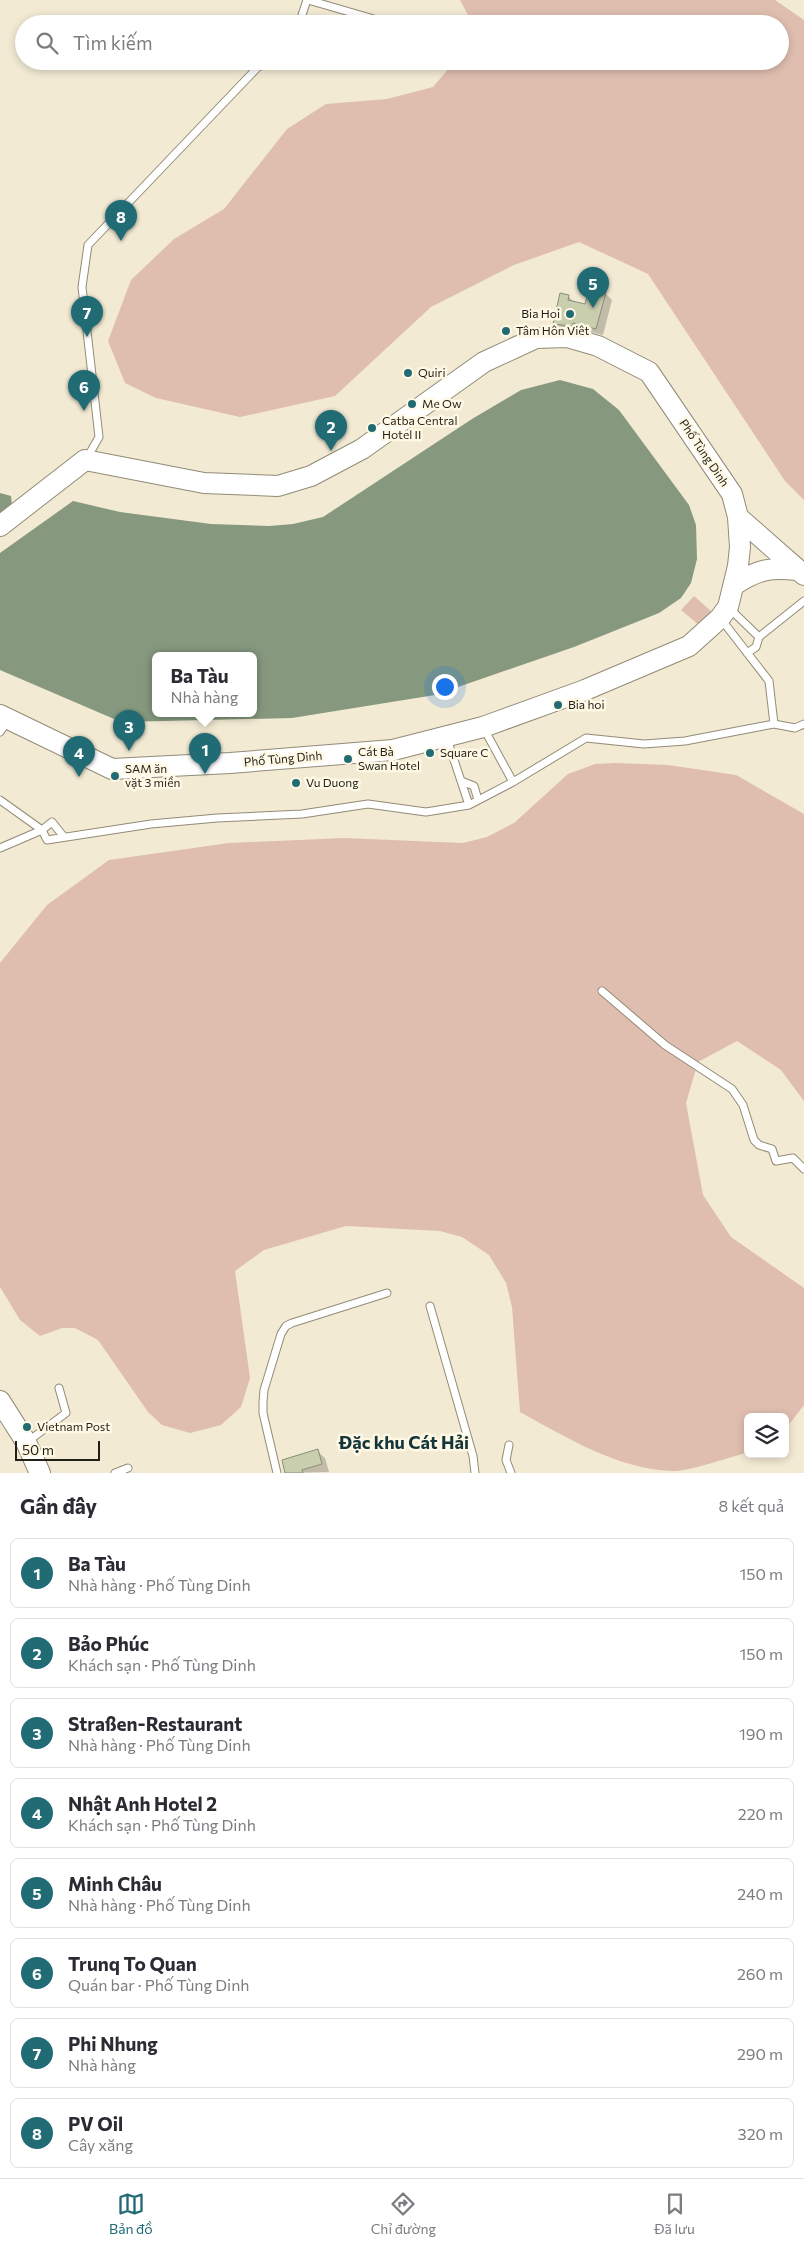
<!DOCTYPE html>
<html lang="vi">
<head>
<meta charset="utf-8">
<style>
  body { margin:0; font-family:Commissioner,sans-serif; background:#f2f2f3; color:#2b2b33 }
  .controls { position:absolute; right:15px; bottom:15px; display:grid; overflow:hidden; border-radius:8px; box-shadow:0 2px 8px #0003 }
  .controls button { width:45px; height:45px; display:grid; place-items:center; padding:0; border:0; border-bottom:1px solid #e1e1e2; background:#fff; color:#2b2b33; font:25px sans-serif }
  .scale { position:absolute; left:15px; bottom:12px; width:85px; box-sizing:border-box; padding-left:5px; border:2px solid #221f17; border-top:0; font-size:14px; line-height:18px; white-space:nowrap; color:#221f17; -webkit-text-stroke:4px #fef8e5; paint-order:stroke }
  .you { position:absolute; left:444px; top:686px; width:18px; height:18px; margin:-12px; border:4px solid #fff; border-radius:50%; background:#1a73e8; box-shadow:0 0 0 8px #1a73e833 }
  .badge { display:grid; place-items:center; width:32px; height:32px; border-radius:50%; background:#216b75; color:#fff; font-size:16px; font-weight:700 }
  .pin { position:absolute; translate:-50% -41px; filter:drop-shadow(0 1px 2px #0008) }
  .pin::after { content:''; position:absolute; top:26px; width:18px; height:15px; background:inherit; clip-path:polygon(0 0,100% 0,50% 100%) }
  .popup { position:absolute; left:152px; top:652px; width:105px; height:65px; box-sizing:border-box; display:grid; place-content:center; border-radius:8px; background:#fff; filter:drop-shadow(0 1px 4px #0005); font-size:16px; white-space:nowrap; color:#7c7c81 }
  .popup b { font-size:19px; color:#2b2b33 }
  .popup::after { content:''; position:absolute; left:50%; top:100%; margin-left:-10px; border:10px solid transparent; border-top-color:#fff }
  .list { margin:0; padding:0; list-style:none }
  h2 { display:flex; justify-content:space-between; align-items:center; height:65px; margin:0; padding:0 20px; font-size:21px }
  h2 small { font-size:16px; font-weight:400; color:#7c7c81 }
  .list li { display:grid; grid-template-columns:32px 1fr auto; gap:15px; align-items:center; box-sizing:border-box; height:70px; margin:0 10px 10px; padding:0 10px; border:1px solid #e1e1e2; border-radius:8px }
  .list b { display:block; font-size:19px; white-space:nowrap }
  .list p { margin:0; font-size:16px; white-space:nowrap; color:#7c7c81 }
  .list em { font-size:16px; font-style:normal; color:#7c7c81 }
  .icon { flex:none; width:28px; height:28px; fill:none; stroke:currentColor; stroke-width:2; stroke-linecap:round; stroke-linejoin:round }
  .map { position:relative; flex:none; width:804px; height:1473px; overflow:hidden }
  .search { position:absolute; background:#fff; box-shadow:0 2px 8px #0003; left:15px; right:15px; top:15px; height:55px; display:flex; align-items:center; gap:12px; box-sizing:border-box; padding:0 18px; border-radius:28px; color:#7c7c81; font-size:19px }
  .sheet { height:705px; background:#fff }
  nav { display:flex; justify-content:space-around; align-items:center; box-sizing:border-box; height:70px; border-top:1px solid #e1e1e2; background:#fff; font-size:14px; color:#7c7c81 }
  nav a { display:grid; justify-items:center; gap:2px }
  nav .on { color:#216b75 }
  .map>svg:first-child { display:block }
  .green { fill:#dfbeaf }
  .water { fill:#86997f; fill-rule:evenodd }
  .shadow { fill:#0003 }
  .building { fill:#c9ceae; stroke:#8a8e78 }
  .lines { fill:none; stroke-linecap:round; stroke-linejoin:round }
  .lane-casing { stroke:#928b76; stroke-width:9 }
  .secondary-casing { stroke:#928b76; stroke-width:22 }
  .lane { stroke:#fff; stroke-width:7 }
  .secondary { stroke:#fff; stroke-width:20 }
  .poi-dot { fill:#216b75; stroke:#fef8e5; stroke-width:2 }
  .labels { text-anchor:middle; stroke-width:5; stroke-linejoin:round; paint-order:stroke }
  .poi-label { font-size:12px; fill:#221f17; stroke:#fef8e5; text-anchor:start }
  .street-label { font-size:12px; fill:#221f17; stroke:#fef8e5 }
  .district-label { font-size:18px; font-weight:bold; fill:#14363b; stroke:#fef8e5 }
</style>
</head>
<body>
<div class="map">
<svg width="804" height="1473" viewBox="0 0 804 1473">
  <rect width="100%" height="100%" fill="#f2ead3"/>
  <path class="green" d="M460 0H775L804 20V500L785 481 648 274 579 242 514 265 431 307 335 396 240 417 156 398 125 383 108 341 131 280 174 239 224 209 287 129 326 104 387 99 433 87 455 61H780V24H469L470 19Z
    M694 596 711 611 699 625 681 610Z
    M615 763 668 765 736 775 804 814V1101L781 1070 737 1041 698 1062 686 1103 703 1195 731 1237 804 1288V1405L791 1422 785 1426V1417H748V1451L743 1454C727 1458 687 1472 672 1471 617 1469 568 1438 520 1412L512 1307 506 1283 489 1255 462 1237 440 1231 346 1226 264 1250 235 1271 250 1378 241 1407 221 1425 190 1433 162 1425 148 1412 98 1340 75 1328H62L40 1336 20 1320 0 1287V963L47 905 109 860 229 843 344 838 463 843 487 837 514 823 568 774 595 764Z"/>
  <path class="water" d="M560 380 593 389 619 410 689 505 696 525 697 559 691 583 681 598 659 613 574 647 435 695 292 718 121 722 0 670V553L73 501 120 512 211 524 269 526 293 524 323 517 472 419 521 390ZM156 655H254V713H156Z
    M0 493 11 496 12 507 0 516Z"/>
  <path class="shadow" d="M605 293 612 300 603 335 579 329 578 332 561 330 555 323 568 296 575 303 586 306Z
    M317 1451 325 1458 329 1472 287 1473Z"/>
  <path class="building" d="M589 288 606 292 596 329 573 323 572 326 553 324 560 293 569 295 568 300 585 304Z
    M318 1449 322 1464 302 1470 303 1473H285L282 1460Z"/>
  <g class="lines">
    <defs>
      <path id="lane" d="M308 0 391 24
        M299 24 307 0
        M87 458 99 437 82 287 88 245 258 67 272 61
        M729 608 759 637 804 601
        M747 653 756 647 759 637
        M774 724 795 728 804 724
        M483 727 513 782
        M0 732 8 720
        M447 739 469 805 513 782 586 738 644 744 685 741 774 724 769 681 721 619
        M461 781 474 786 478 800
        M0 800 42 830 52 822 64 837
        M0 848 42 830 47 840 151 824 217 818 302 814 368 804 426 812 469 805
        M602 991 665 1045 732 1089 743 1105 754 1140 759 1145 772 1149 776 1161 793 1158 804 1169
        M430 1306 473 1456 475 1473
        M27 1442 66 1413 59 1388
        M509 1445 506 1460 511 1473
        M115 1473 128 1468
        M277 1473 263 1413V1402L264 1390 281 1334 286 1326 292 1323 387 1293"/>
      <path id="secondary" d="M738 517 804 575
        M0 526 85 460 204 483 278 486 311 476 362 449 484 362 536 338 567 337 598 346 649 372 732 494 738 517 740 547 738 566 728 607 720 618 689 646 585 690 483 727 393 750 230 763 112 769 0 715
        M734 585C757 570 769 567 797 570
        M0 1401 26 1442 40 1473"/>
    </defs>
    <use href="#lane" class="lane-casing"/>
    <use href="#secondary" class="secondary-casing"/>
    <use href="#lane" class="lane"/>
    <use href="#secondary" class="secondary"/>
  </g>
  <g class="poi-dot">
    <circle cx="570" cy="314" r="5"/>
    <circle cx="506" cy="331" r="5"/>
    <circle cx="408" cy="373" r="5"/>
    <circle cx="412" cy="404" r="5"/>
    <circle cx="372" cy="428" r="5"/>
    <circle cx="558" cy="705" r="5"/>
    <circle cx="430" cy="753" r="5"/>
    <circle cx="348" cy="759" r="5"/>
    <circle cx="115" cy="776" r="5"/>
    <circle cx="296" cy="783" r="5"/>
    <circle cx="27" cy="1427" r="5"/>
  </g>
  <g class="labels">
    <g class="poi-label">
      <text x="560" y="318" text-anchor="end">Bia Hoi</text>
      <text x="516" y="335">Tâm Hôn Viêt</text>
      <text x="418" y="377">Quiri</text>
      <text x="422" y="408">Me Ow</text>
      <text x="382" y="425">Catba Central<tspan x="382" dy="14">Hotel II</tspan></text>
      <text x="568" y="709">Bia hoi</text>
      <text x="358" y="756">Cát Bà<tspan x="358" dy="14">Swan Hotel</tspan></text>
      <text x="440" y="757">Square C</text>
      <text x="125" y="773">SAM ăn<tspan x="125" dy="14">vặt 3 miền</tspan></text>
      <text x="306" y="787">Vu Duong</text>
      <text x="37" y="1431">Vietnam Post</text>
    </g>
    <g class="street-label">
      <text transform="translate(704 453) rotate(56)" y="4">Phố Tùng Dinh</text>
      <text transform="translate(283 759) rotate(-5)" y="4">Phố Tùng Dinh</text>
    </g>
    <g class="district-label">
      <text x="404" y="1449">Đặc khu Cát Hải</text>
    </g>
  </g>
</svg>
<div class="controls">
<button><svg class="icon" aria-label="layers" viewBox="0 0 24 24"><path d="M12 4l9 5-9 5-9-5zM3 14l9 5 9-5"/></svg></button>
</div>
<div class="scale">50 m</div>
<div class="you"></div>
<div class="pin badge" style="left:205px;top:774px">1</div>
<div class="popup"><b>Ba Tàu</b>Nhà hàng</div>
<div class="pin badge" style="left:331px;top:451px">2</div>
<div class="pin badge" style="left:129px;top:751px">3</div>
<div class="pin badge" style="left:79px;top:777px">4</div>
<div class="pin badge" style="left:593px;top:308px">5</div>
<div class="pin badge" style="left:84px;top:411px">6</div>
<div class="pin badge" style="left:87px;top:337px">7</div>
<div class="pin badge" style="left:121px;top:241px">8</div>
<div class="search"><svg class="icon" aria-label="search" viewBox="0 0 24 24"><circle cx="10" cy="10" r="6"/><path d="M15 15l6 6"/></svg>Tìm kiếm</div>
</div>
<section class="sheet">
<h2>Gần đây<small>8 kết quả</small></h2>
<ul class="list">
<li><span class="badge">1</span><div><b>Ba Tàu</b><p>Nhà hàng · Phố Tùng Dinh</p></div><em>150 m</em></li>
<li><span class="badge">2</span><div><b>Bảo Phúc</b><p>Khách sạn · Phố Tùng Dinh</p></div><em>150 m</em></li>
<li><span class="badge">3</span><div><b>Straßen-Restaurant</b><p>Nhà hàng · Phố Tùng Dinh</p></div><em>190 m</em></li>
<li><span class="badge">4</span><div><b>Nhật Anh Hotel 2</b><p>Khách sạn · Phố Tùng Dinh</p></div><em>220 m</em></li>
<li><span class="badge">5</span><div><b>Minh Châu</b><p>Nhà hàng · Phố Tùng Dinh</p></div><em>240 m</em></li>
<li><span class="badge">6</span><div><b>Trunq To Quan</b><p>Quán bar · Phố Tùng Dinh</p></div><em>260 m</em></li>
<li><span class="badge">7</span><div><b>Phi Nhung</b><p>Nhà hàng</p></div><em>290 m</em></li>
<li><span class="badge">8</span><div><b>PV Oil</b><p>Cây xăng</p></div><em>320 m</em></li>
</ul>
</section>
<nav>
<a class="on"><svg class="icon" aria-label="map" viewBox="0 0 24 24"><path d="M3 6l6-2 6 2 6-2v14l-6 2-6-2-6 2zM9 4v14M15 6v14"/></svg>Bản đồ</a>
<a><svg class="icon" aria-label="directions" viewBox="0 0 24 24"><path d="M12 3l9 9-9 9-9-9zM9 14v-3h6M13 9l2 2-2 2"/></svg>Chỉ đường</a>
<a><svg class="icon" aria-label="saved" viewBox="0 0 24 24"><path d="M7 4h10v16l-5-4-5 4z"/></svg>Đã lưu</a>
</nav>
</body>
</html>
